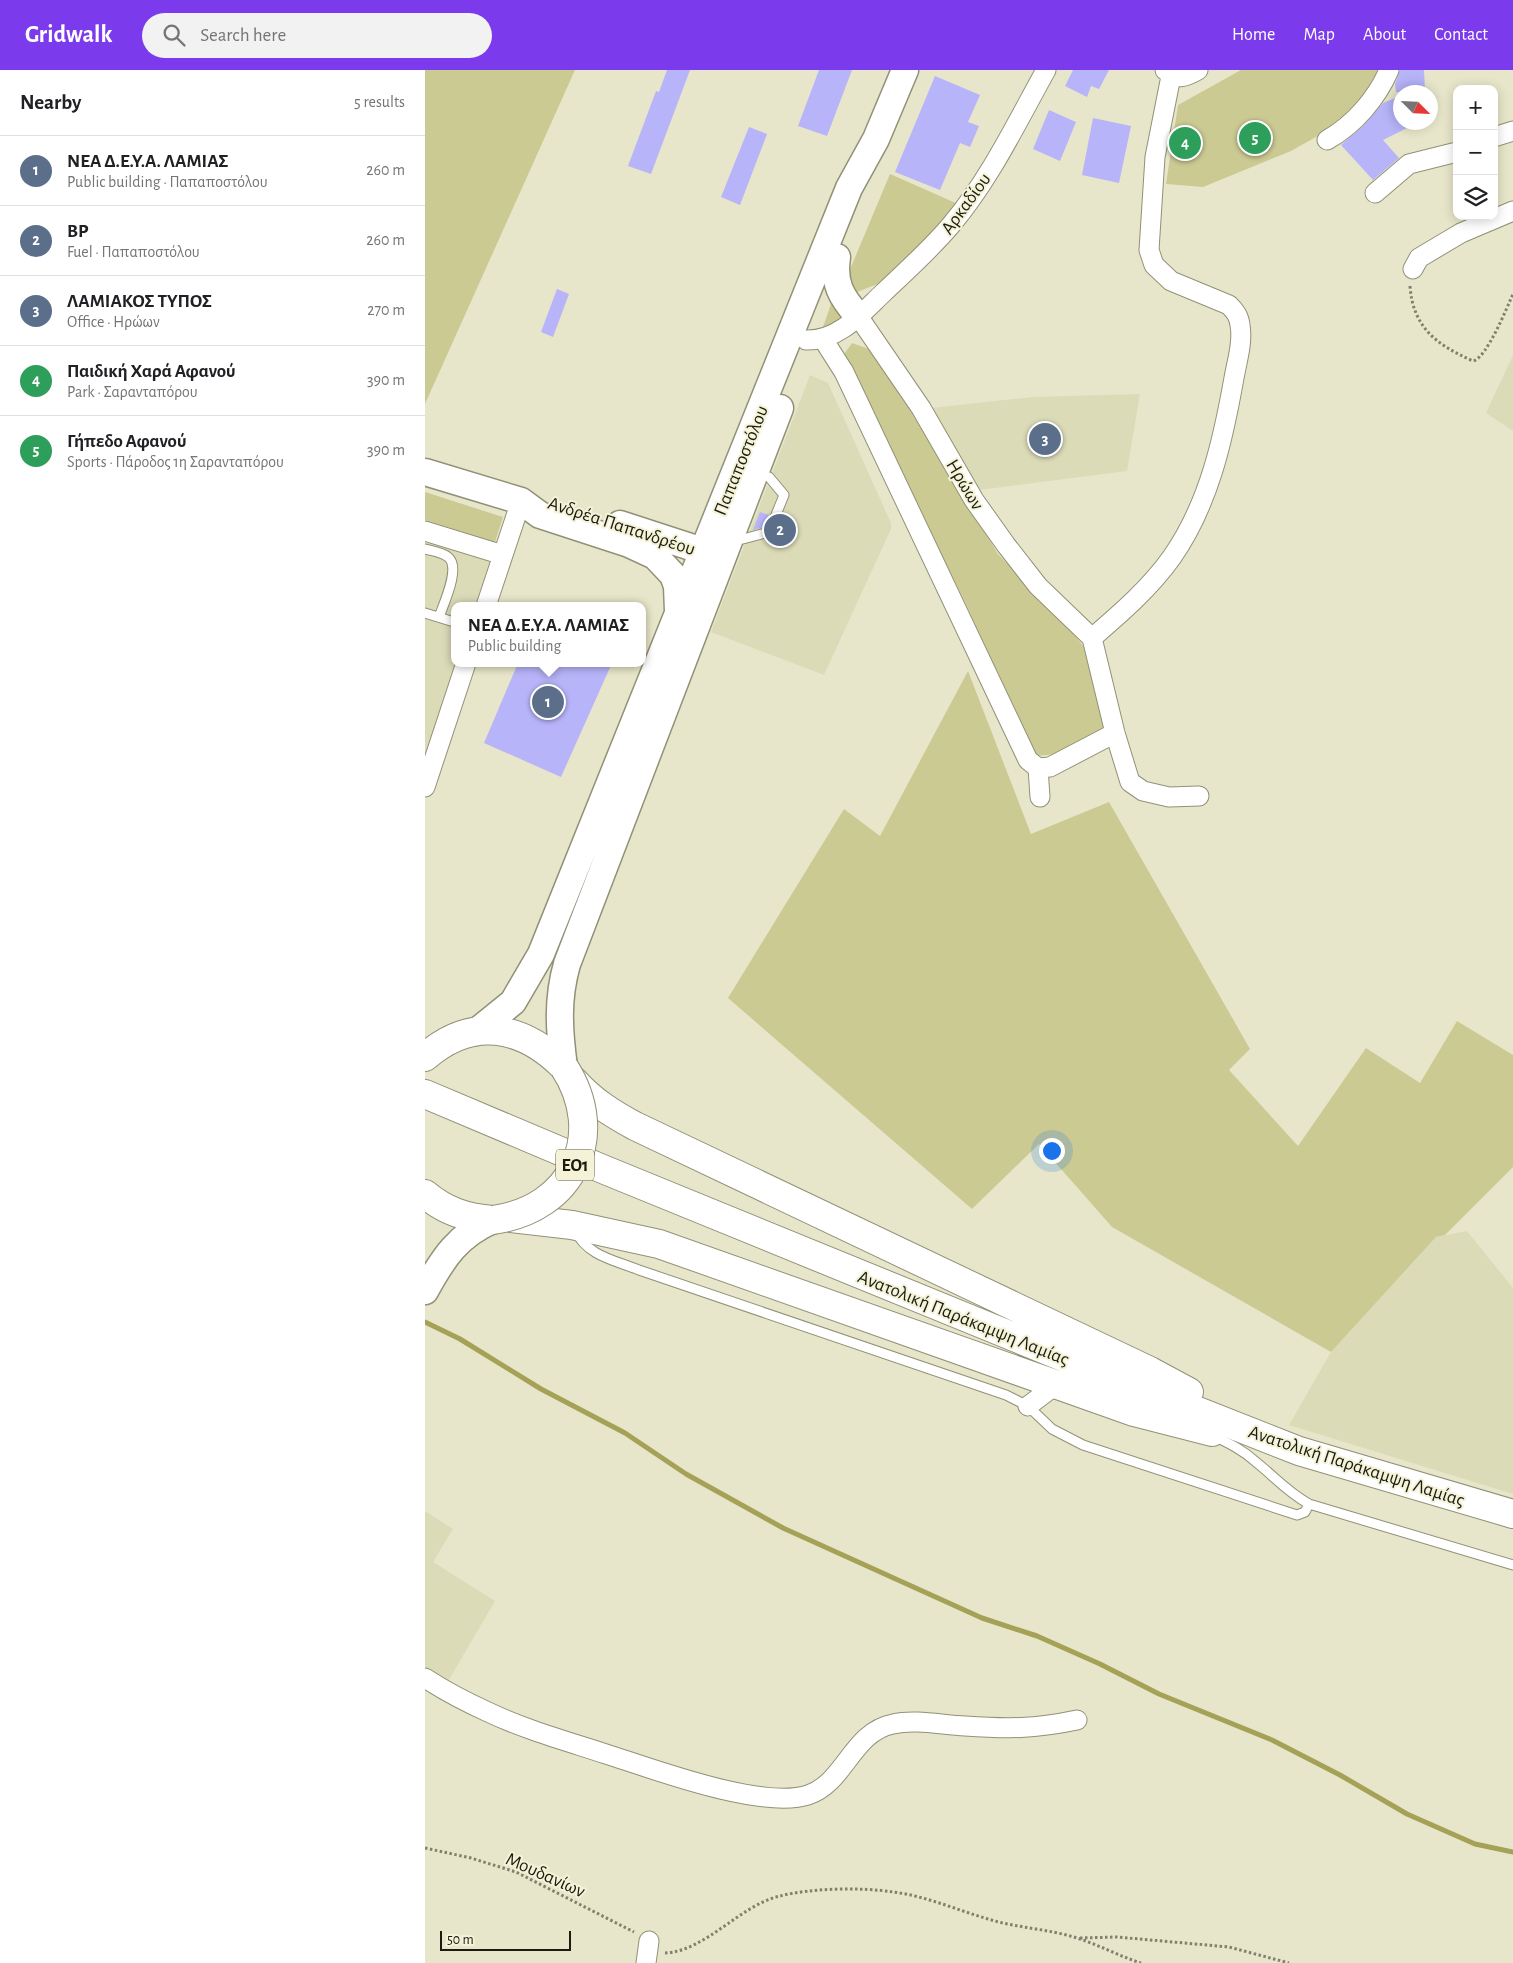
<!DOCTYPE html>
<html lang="en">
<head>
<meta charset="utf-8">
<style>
  body { margin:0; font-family:"Alegreya Sans",sans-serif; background:#f2f2f2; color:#202124 }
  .controls { position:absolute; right:15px; top:15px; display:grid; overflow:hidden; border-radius:10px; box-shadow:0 2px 12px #0003 }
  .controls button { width:45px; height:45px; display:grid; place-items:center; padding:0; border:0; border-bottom:1px solid #e0e0e0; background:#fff; color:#202124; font:25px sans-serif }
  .compass { position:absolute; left:968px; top:15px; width:45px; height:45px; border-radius:50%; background:#fff; box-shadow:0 2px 12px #0003; rotate:114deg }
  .scale { position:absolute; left:15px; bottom:12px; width:131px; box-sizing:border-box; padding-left:5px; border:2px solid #1b1b11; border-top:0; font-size:14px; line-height:18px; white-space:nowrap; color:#1b1b11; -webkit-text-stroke:4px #f4f3d7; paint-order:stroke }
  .you { position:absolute; left:626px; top:1080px; width:18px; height:18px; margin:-12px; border:4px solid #fff; border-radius:50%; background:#1a73e8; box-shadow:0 0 0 8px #1a73e833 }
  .badge { display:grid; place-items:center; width:32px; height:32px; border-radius:50%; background:#7c3aed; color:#fff; font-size:16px; font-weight:700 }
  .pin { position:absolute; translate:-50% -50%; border:2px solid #fff; box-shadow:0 1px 5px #0006 }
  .popup { position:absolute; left:26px; top:532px; width:195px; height:65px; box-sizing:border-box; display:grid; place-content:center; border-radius:10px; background:#fff; filter:drop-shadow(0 1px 4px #0005); font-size:16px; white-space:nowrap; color:#757577 }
  .popup b { font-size:19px; color:#202124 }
  .popup::after { content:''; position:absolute; left:50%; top:100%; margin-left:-10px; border:10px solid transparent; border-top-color:#fff }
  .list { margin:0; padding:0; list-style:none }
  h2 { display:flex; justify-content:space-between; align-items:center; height:65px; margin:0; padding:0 20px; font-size:21px }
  h2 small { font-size:16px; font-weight:400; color:#757577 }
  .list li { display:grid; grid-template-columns:32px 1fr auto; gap:15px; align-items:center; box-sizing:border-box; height:70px; padding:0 20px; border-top:1px solid #e0e0e0 }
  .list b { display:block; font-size:19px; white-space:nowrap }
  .list p { margin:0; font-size:16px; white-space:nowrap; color:#757577 }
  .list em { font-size:16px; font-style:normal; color:#757577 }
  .icon { flex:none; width:28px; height:28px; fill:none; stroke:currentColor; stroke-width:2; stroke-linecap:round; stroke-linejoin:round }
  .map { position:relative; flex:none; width:1088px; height:1893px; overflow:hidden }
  header { display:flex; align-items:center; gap:30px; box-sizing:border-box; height:70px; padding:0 25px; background:#7c3aed; color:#fff }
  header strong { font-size:24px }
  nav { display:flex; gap:28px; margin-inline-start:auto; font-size:18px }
  .search { width:350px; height:45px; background:#f2f2f2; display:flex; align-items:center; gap:12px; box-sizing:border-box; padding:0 18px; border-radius:28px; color:#757577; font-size:19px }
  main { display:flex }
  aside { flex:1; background:#fff }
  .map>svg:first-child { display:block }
  .built { fill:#dcdbb8 }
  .green { fill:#ccca93 }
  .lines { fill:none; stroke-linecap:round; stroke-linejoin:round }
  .stream { stroke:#a5a157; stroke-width:5 }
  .building { fill:#b7b4f9 }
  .lane-casing { stroke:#929177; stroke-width:11 }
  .street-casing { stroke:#929177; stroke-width:21 }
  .secondary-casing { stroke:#929177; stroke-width:29 }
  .primary-casing { stroke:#929177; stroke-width:30 }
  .path { stroke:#81806d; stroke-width:3; stroke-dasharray:2.5 2.5; stroke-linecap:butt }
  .lane { stroke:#fff; stroke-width:9 }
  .street { stroke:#fff; stroke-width:19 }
  .secondary { stroke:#fff; stroke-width:26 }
  .primary { stroke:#fff; stroke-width:28 }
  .primary-bridge-casing { stroke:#929177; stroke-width:30; stroke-linecap:butt }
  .primary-bridge { stroke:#fff; stroke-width:28 }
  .labels { text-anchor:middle; stroke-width:4; stroke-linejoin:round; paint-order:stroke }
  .shield { fill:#f4f3d7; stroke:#5c5c4c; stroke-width:1 }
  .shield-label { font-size:18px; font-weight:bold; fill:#1b1b11 }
  .street-label { font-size:19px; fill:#1b1b11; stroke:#f4f3d7 }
</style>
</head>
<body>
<header>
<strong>Gridwalk</strong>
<div class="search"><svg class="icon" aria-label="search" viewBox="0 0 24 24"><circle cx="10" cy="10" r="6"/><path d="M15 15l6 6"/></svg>Search here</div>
<nav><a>Home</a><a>Map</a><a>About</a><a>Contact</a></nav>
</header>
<main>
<aside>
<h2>Nearby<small>5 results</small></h2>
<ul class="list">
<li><span class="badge" style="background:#5c6f8a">1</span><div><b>ΝΕΑ Δ.Ε.Υ.Α. ΛΑΜΙΑΣ</b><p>Public building · Παπαποστόλου</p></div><em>260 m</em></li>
<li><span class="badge" style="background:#5c6f8a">2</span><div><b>BP</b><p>Fuel · Παπαποστόλου</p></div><em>260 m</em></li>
<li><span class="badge" style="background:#5c6f8a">3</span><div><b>ΛΑΜΙΑΚΟΣ ΤΥΠΟΣ</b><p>Office · Ηρώων</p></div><em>270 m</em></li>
<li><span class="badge" style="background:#2e9e5b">4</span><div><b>Παιδική Χαρά Αφανού</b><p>Park · Σαρανταπόρου</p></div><em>390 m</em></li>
<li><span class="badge" style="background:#2e9e5b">5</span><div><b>Γήπεδο Αφανού</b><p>Sports · Πάροδος 1η Σαρανταπόρου</p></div><em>390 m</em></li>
</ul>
</aside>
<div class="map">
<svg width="1088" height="1893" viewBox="0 0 1088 1893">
  <rect width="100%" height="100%" fill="#e7e6ca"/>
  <path class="built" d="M1088 285V361L1061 343Z
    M385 305 403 313 466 453V459L399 605 286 562Z
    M715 324 702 401 555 420 506 338 608 327Z
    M0 465 69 487 52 536H29V593H32L0 685Z
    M1042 1161 1088 1218V1424L864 1355 906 1282 1011 1167Z
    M0 1441 28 1459 8 1492 70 1531 22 1613 0 1598Z"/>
  <path class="green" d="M0 0H150L0 334Z
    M816 0H952L950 13 914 54 866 81 778 117 741 114 753 35Z
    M465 104 533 134 489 183 455 213 432 222 422 218 421 209Z
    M407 231 425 248 400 262 398 257Z
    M427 273 444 279 498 360 573 484 641 555 659 577 671 611 682 660 641 683 612 686 585 633 540 532 417 287Z
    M0 422 78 447 70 472 0 450Z
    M543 601 606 764 684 732 825 979 804 1000 873 1076 941 978 995 1013 1032 951 1088 985V1097L1020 1165 1011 1167 906 1282 687 1157 614 1074 547 1139 303 928 419 739 455 766Z"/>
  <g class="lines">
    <path class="stream" d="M0 1252 35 1269 116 1319 200 1363 261 1404 358 1458 557 1548 612 1566 675 1594 734 1624 847 1670 915 1705 982 1744 1050 1774 1088 1782"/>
  </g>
  <path class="building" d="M242 0H265L226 104 203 96 231 21 234 22Z
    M394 0H427L402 66 373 56Z
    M648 0H684L674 19 666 16 662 27 640 16Z
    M975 0H999L1000 22H971L970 14Z
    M510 6 555 25 543 52 554 56 545 77 535 73 515 120 470 102Z
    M970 28 976 42V52H979L982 58 958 70 974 88 948 110 916 75 938 56 958 33Z
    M624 40 651 52 635 91 608 79Z
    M668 48 706 56 694 113 657 105Z
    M324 57 342 64 315 135 296 127Z
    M132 219 144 224 128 267 116 262Z
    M335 442 344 445 339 457 328 460Z
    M356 450 373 456 365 475 346 468 350 465Z
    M93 593H187L136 707 59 673Z"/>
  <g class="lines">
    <defs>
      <path id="lane" d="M318 469 344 462 359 425 344 407
        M0 479C7 481 17 482 23 487 36 497 19 533 14 547
        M0 543 29 552
        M150 1160C162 1186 189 1190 214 1200L581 1325 603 1336 627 1359 658 1375 872 1445 880 1442 884 1434
        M787 1365C803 1373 818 1380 831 1392 851 1408 861 1421 884 1434L1088 1495"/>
      <path id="street" d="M740 0C751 11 761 7 773 0
        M1069 67 1088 61
        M902 70C929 55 952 28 964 0
        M950 123 984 94 1032 82
        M988 199 994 188 1036 163 1088 141
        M433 246 496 338 549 430 581 475 613 516 667 568 690 663 705 712 718 721 744 727 774 726
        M398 269 419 302 603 690 613 698 625 697 690 663
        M381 270C413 271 436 244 457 224 480 202 505 180 526 155 565 109 592 52 621 0
        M0 461 78 485
        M61 536 96 431
        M667 568C696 543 725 518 747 487 784 434 798 370 809 308 812 291 818 272 815 255 814 246 810 241 804 235L746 211 729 195 724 180 730 87 746 6
        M613 698 615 727
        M0 717 41 593
        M603 1336 632 1314
        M0 1608C20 1621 41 1632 63 1642 101 1660 141 1671 181 1684 228 1699 337 1740 383 1725 420 1713 427 1662 468 1654 490 1649 517 1655 540 1656 583 1659 609 1659 652 1650
        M221 1893 224 1871"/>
      <path id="secondary" d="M412 187C408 213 416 227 433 246
        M0 402 96 431 115 445 204 474 230 486 248 505 252 516 253 541
        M195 454 278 481 291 494
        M51 962 88 932 116 884 424 118 451 69 480 0
        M139 997C134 960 132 929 142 894L355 338
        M0 1221C18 1188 33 1165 68 1150"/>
      <path id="primary" d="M0 987C47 946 97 955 139 997
        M149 1011C167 1031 186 1043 210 1056L725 1301 764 1322
        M0 1024 180 1100 714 1318 874 1381 1088 1444
        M0 1124C20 1141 41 1148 68 1150
        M86 1148 147 1155 234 1174 709 1342 787 1362"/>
    </defs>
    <use href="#lane" class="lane-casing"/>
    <use href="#street" class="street-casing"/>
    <use href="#secondary" class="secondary-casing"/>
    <use href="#primary" class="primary-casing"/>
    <path class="path" d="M985 216C988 258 1012 275 1048 291 1062 288 1082 237 1088 224
      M0 1778 46 1788 91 1802 209 1862
      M655 1868 692 1867 804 1877 864 1893
      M240 1883C281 1881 315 1835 355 1826 387 1818 436 1817 468 1822 501 1826 532 1840 563 1849 592 1858 624 1859 652 1868 674 1875 694 1886 716 1893"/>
    <use href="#lane" class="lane"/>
    <use href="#street" class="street"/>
    <use href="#secondary" class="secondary"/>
    <use href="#primary" class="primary"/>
    <defs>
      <path id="primary-bridge" d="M68 1150C148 1139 183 1065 139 997"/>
    </defs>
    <use href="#primary-bridge" class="primary-bridge-casing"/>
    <use href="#primary-bridge" class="primary-bridge"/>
  </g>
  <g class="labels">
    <rect class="shield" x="131" y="1079.5" width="38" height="31" rx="4"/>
    <g class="shield-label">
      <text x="150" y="1101">ΕΟ1</text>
    </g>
    <g class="street-label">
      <text transform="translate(540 133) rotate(-54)" y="7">Αρκαδίου</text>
      <text transform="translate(315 390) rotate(-68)" y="7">Παπαποστόλου</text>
      <text transform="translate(541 414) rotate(59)" y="7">Ηρώων</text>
      <text transform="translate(197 455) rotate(18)" y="7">Ανδρέα Παπανδρέου</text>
      <text transform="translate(539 1247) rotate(22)" y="7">Ανατολική Παράκαμψη Λαμίας</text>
      <text transform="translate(932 1395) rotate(18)" y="7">Ανατολική Παράκαμψη Λαμίας</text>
      <text transform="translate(121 1804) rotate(24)" y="7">Μουδανίων</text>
    </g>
  </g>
</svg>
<div class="controls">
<button>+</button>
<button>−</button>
<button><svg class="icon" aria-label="layers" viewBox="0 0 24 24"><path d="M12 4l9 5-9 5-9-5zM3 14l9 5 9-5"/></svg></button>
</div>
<svg class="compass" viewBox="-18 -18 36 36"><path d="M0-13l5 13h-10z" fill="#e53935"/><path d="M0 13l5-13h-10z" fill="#757577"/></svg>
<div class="scale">50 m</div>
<div class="you"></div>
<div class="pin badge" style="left:123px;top:632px;background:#5c6f8a">1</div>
<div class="popup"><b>ΝΕΑ Δ.Ε.Υ.Α. ΛΑΜΙΑΣ</b>Public building</div>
<div class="pin badge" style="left:355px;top:460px;background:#5c6f8a">2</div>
<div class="pin badge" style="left:620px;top:369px;background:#5c6f8a">3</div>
<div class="pin badge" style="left:760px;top:73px;background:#2e9e5b">4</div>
<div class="pin badge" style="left:830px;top:68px;background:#2e9e5b">5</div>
</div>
</main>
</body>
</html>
